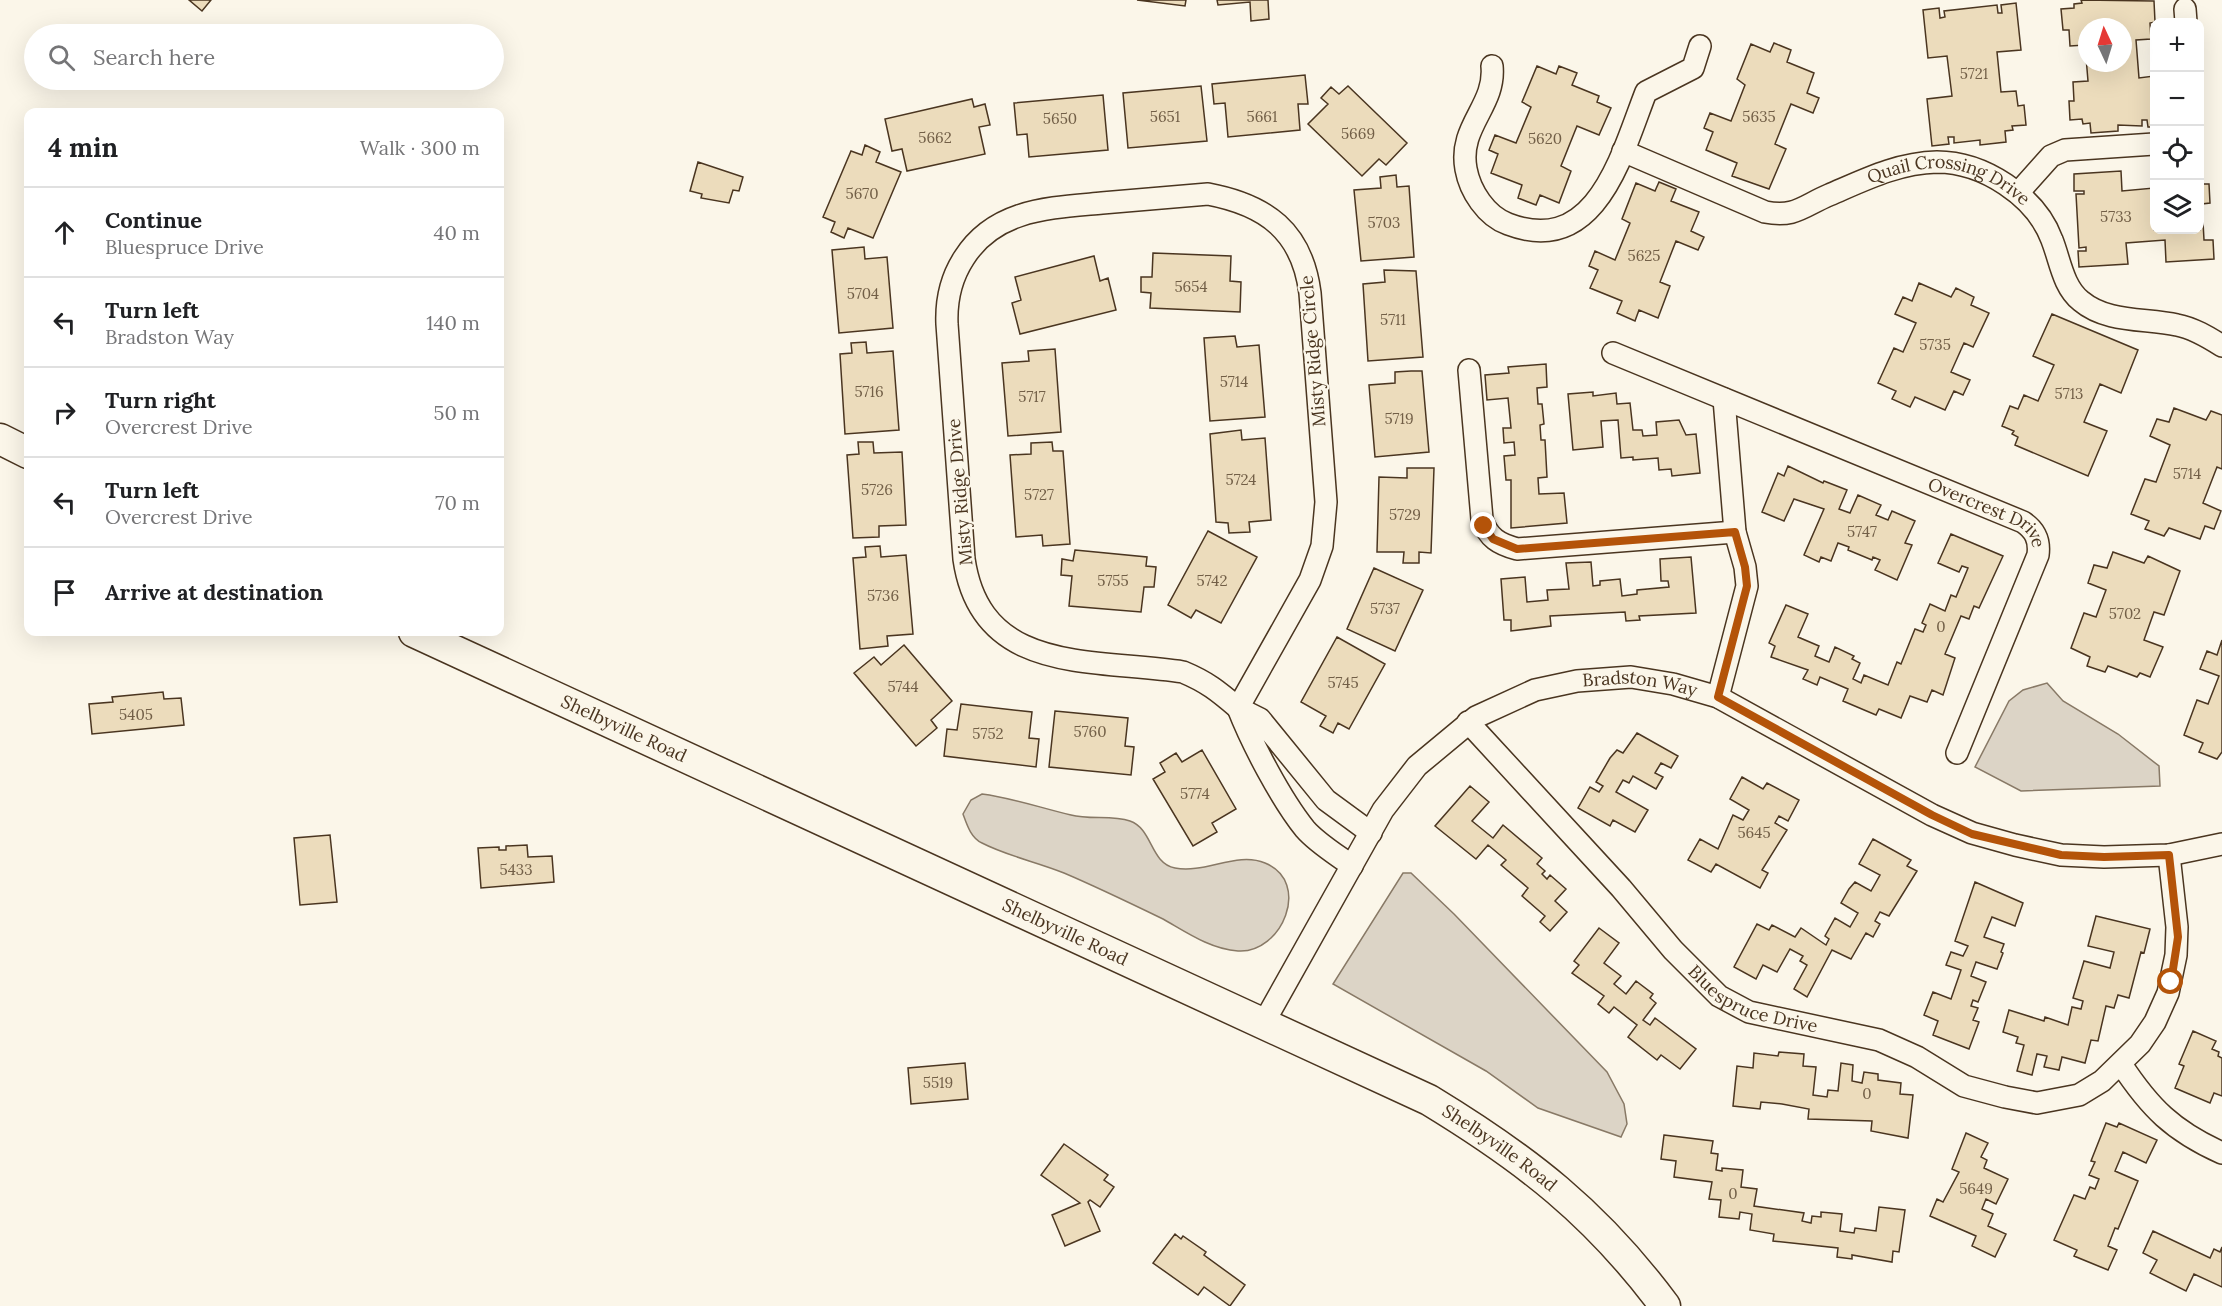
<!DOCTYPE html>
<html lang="en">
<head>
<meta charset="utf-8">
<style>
  body { margin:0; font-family:Lora,serif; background:#f2f2f2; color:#202124 }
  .controls { position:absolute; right:18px; top:18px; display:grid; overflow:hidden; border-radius:12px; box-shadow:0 6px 24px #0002 }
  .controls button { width:54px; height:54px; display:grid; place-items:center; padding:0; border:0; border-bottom:2px solid #e0e0e0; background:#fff; color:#202124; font:30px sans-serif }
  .compass { position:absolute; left:2078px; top:18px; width:54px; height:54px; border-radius:50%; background:#fff; box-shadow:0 6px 24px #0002; rotate:356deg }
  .stop { position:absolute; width:18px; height:18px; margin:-14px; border:4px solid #b45309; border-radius:50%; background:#fff }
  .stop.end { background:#b45309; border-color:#fff; box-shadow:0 2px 6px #0008 }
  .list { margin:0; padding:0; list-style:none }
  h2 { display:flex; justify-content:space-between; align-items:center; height:78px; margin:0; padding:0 24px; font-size:26px }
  h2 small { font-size:20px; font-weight:400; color:#757577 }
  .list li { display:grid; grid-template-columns:39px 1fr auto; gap:18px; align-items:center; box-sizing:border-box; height:90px; padding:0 24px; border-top:2px solid #e0e0e0 }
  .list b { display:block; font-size:22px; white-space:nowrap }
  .list p { margin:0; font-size:20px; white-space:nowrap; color:#757577 }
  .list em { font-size:20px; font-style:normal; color:#757577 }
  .icon { flex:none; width:33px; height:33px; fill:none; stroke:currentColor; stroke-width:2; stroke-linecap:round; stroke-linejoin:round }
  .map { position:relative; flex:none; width:2222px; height:1306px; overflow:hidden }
  .search { position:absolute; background:#fff; box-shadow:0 6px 24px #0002; left:24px; top:24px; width:480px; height:66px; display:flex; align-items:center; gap:15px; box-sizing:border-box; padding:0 21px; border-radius:33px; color:#757577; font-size:22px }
  .panel { position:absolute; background:#fff; box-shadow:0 6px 24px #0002; left:24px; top:108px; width:480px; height:528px; border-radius:12px }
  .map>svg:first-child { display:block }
  .water { fill:#dcd4c6; stroke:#887966; stroke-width:1.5 }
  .building { fill:#ecdcbc; stroke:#4a3520; stroke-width:1.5; fill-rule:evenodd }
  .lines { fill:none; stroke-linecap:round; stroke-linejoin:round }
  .street-casing { stroke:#4a3520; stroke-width:24 }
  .secondary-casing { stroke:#4a3520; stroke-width:33 }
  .street { stroke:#fbf6e9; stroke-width:21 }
  .secondary { stroke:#fbf6e9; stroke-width:30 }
  .route { stroke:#b45309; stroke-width:8 }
  .labels { text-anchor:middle; stroke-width:4.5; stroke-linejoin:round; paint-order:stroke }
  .number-label { font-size:15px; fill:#725f47 }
  .street-label { font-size:18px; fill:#4a3520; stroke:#fbf6e9 }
</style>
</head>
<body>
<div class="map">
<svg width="2222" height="1306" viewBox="0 0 2222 1306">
  <rect width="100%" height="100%" fill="#fbf6e9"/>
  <path class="water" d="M2047 683 2063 701 2118 734 2159 766 2160 786 2021 791 1975 767 2009 701 2023 690Z
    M982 794C1013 798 1041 808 1071 815 1089 820 1112 815 1130 821 1153 829 1150 863 1175 868 1205 874 1237 851 1265 863 1312 882 1282 954 1238 951 1210 949 1186 932 1163 919 1130 903 1097 887 1064 873 1037 862 1007 856 982 843 971 838 967 825 963 814L971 800Z
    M1403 873H1411L1454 914 1607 1072 1624 1104 1627 1124 1621 1137 1538 1108 1486 1071 1333 984Z"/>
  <path class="building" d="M189 0H211L202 11Z
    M1137 0H1186L1185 6Z
    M1217 0H1268L1269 19 1251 21 1250 2 1218 5Z
    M2081 0 2154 1 2155 22 2150 23 2151 39 2136 40 2139 78 2154 76V127H2148L2147 120H2142V126L2118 125V131L2091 133 2090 123 2083 124 2082 119 2070 120 2069 101H2074L2073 82 2088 81 2085 45 2070 46 2069 30H2063L2061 9 2074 8V4L2082 3ZM2087 27H2123V63H2087Z
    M2016 3 2021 50 1997 52 2001 92 2016 91 2018 106 2024 105 2026 125 2012 126 2013 130 2005 131 2006 142 1980 145V140L1954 143V137H1948L1949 144 1932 146 1927 99 1952 96 1947 56 1928 58 1923 10 1939 8 1940 18 1945 17 1944 11 1997 5 1998 13H2002L2001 5Z
    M1774 43 1791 50 1787 62 1814 73 1807 93 1819 98 1813 113 1791 104 1775 144 1786 149 1769 189 1732 176 1737 163 1706 150 1713 132 1704 128 1710 113 1731 121 1745 85 1737 79 1751 44 1770 52Z
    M1537 66 1556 74 1559 66 1577 73 1572 85 1599 96 1597 102 1611 108 1599 135 1577 126 1561 166 1571 171 1559 203 1540 195 1536 205 1518 198 1522 185 1491 173 1498 154 1489 150 1495 135 1516 143 1531 107 1522 102Z
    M1305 75 1308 104H1298L1300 130 1228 137 1225 103 1214 104 1212 84Z
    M1201 86 1207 141 1128 148 1123 93Z
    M1348 86 1407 143 1386 165 1379 159 1362 176 1308 124 1328 104 1321 98 1331 87 1339 94Z
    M1103 95 1108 150 1029 157 1027 134 1017 135 1014 103Z
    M972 99 974 107 985 104 990 125 979 127 985 154 907 171 902 149 892 151 885 119Z
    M865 145 880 152 876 162 901 172 873 238 848 228 844 238 831 232 835 222 823 217 851 151 862 155Z
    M698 162 743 177 739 191 733 190 729 203 701 198 702 194 690 191Z
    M2121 171 2122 191 2154 188V230H2200V184H2209L2210 203 2202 204 2204 240H2213L2214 259 2166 262 2165 240 2126 243 2128 264 2079 267 2078 251H2086V247L2079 248 2076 194H2084V191H2074V174Z
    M1396 175 1397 187 1409 186 1414 257 1361 261 1354 190 1381 188 1380 177Z
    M1659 182 1676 189 1671 201 1699 212 1691 231 1704 237 1698 250 1676 241 1660 282 1670 286 1658 318 1639 310 1635 321 1617 313 1622 301 1590 288 1598 270 1589 266 1595 251 1615 260 1630 223 1622 219 1636 183 1655 191Z
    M864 247 865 259 887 257 893 328 839 333 832 250Z
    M1153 253 1231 256 1230 281 1241 282 1240 312 1150 308 1151 293 1141 292V277H1152Z
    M1094 256 1100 281 1108 278 1116 310 1020 334 1012 303 1021 300 1015 277Z
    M1384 270 1416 271 1423 357 1368 361 1363 284 1385 282Z
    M1919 283 1951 297 1956 288 1974 297 1971 305 1989 313 1973 347 1964 343 1951 372 1970 380 1963 395 1954 391 1945 410 1915 397 1910 407 1892 399 1896 391 1878 383 1894 348 1903 352 1916 323 1895 314 1903 297 1912 301Z
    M2052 314 2138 350 2121 393 2100 384 2084 422 2107 431 2088 476 2015 445 2018 437 2012 434 2014 431 2002 426 2010 406 2018 409 2024 395 2038 401 2054 365 2033 356Z
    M1235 336 1237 347 1259 345 1265 417 1210 421 1204 338Z
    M866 342 867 353 893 351 899 430 845 434 840 354 852 353 851 343Z
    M1055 349 1061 432 1008 436 1002 363 1029 361 1028 351Z
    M1546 364 1547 387 1537 388 1538 404H1542L1544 424 1540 425 1541 440H1545L1547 477 1538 478 1539 494 1564 493 1567 523 1511 528V480H1506L1504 456 1515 455 1514 442 1504 443 1503 428H1511L1508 398 1487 400 1485 375 1509 373 1508 367Z
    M1411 371H1422L1429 452 1375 457 1369 385 1395 383V372Z
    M1593 392V396L1616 393 1617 404 1630 403 1633 430H1642L1643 436 1657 435 1656 422 1679 420 1686 435 1696 434 1700 473 1672 476 1671 469 1659 470 1658 458 1633 460V457L1621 458 1618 420 1601 421 1603 447 1573 450 1568 394Z
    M2174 408 2206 420 2211 411 2222 415V469L2217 467 2203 503 2221 511 2214 529 2205 526 2200 539 2169 528 2164 536 2145 529 2149 521 2131 514 2145 479 2156 482 2170 445 2150 436 2157 419 2169 422Z
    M1241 430 1242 440 1265 438 1271 520 1249 522 1250 532 1229 533 1228 523 1216 522 1210 434Z
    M858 442H873L874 453 902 452 906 525 879 526V537L853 538 847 455 859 454Z
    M1052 442 1053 451H1063L1070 544 1043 546 1042 535 1016 537 1010 455 1031 454V443Z
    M1788 466 1823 483 1824 481 1847 490 1839 509 1850 513 1858 495 1881 505 1876 515 1888 520 1892 511 1915 521 1905 543 1912 545 1897 580 1875 570 1880 560 1873 557 1872 560 1848 550 1849 547 1838 543 1831 561 1821 557 1819 562 1804 555 1824 509 1794 499 1784 521 1762 512 1778 473 1784 476Z
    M1407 468H1434L1431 553 1419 552V563H1403L1404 552H1377L1379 477 1407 478Z
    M1208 531 1257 557 1221 623 1196 610 1191 618 1168 605Z
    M1951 534 2003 556 1979 608 1974 606 1969 619 1961 616 1945 654 1955 658 1943 695 1932 690 1927 702 1910 696 1901 718 1879 709 1876 715 1843 701 1848 689 1820 677 1817 685 1803 679 1808 670 1771 657 1775 646 1769 643 1786 605 1808 614 1798 637 1819 646 1815 656 1829 662 1835 647 1854 656 1852 659 1860 663 1853 679 1861 683 1864 675 1888 685 1897 662 1901 664 1915 629 1923 632 1926 625 1922 623 1930 604 1945 611 1951 595 1956 597 1968 568 1962 566 1959 572 1938 563Z
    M880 546 881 557 906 555 913 634 887 636 888 646 860 649 853 558 866 557 865 547Z
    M1075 550 1147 557 1146 566 1156 567 1154 587H1144L1141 612 1069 606 1072 576 1061 575 1062 559 1073 561Z
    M2113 552 2144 563 2148 556 2180 571 2164 615 2154 612 2144 640 2163 647 2150 677 2140 673 2137 677 2108 666 2105 672 2087 666 2090 657 2071 648 2084 613 2096 617 2106 590 2088 583 2094 565 2107 568Z
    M1691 557 1696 613 1639 616 1640 620 1626 621 1625 612 1550 616 1551 626 1511 631V620H1504L1501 579 1525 577 1527 602 1548 600 1547 590 1569 589 1566 563 1591 562 1593 586 1600 585V581L1620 579 1622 596 1637 594V590L1669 587 1668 581H1661L1660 559Z
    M1374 568 1423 590 1395 651 1347 629Z
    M1337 637 1385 664 1349 729 1338 723 1333 733 1320 726 1326 716 1301 702Z
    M2222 640V752L2217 759 2199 752 2203 743 2184 735 2197 700 2208 704 2219 676 2200 669 2207 651 2217 655Z
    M904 645 952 701 931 720 937 728 916 746 854 673 874 657 881 665Z
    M163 692 164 699 181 698 184 725 92 734 89 704 113 702 112 697Z
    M961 704 1032 712 1029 738 1039 739 1036 767 944 756 947 729 957 730Z
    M1055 711 1128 718 1125 746 1134 747 1131 775 1049 767Z
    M1637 733 1678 756 1671 768 1661 763 1655 773 1663 777 1656 789 1633 776 1629 783 1623 780 1616 792 1648 810 1635 832 1613 820 1610 826 1578 808 1590 787 1599 792 1603 786 1596 782 1610 758 1617 750 1623 753Z
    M1202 750 1236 809 1212 823 1217 832 1193 846 1153 779 1165 772 1160 763 1176 753 1182 762Z
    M1742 777 1763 789 1767 783 1799 800 1788 821 1779 816 1775 823 1787 830 1762 870 1768 873 1760 888 1716 864 1711 872 1688 860 1700 839 1718 849 1733 815 1743 820 1749 810 1730 799Z
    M1470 786 1489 802 1472 821 1493 838 1503 825 1542 858 1537 864 1545 871 1542 874 1547 879 1550 875 1566 889 1555 901 1567 912 1550 931 1540 922 1545 916 1522 896 1528 888 1501 865 1506 860 1488 845 1476 859 1435 826Z
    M330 835 337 902 300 905 294 838Z
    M1873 839 1911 860 1907 866 1917 871 1889 916 1880 912 1875 921 1880 924 1873 937 1866 933 1851 959 1832 950 1807 997 1794 989 1807 965 1800 961 1803 956 1790 949 1777 972 1763 965 1756 979 1734 967 1757 924 1769 930 1772 925 1795 937 1801 928 1826 945 1829 939 1825 936 1835 918 1850 927 1858 913 1841 903 1849 889 1855 882 1871 891 1880 875 1859 864Z
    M527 845 528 857 552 856 554 882 481 888 478 848 499 847V850H506V846Z
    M1975 882 2023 903 2015 926 1992 917 1984 937 2004 944 2001 952 2003 953 1997 969 1976 962 1971 976 1986 982 1978 1002 1973 1000 1971 1006 1978 1008 1973 1020 1979 1022 1969 1049 1933 1035 1938 1021 1924 1015 1933 992 1951 999 1961 970 1946 965 1951 952 1963 956 1968 946 1955 941Z
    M2096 916 2150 929 2144 953 2141 952 2129 998 2118 995 2114 1008 2106 1006 2098 1041 2091 1040 2085 1063 2062 1057 2059 1070 2044 1067 2047 1056 2037 1054 2032 1075 2017 1071 2024 1045 2016 1043 2018 1037 2003 1032 2009 1010 2044 1021 2045 1017 2068 1025 2072 1007 2081 1009 2083 1001 2073 998 2084 961 2110 968 2114 952 2088 946Z
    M1599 928 1619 943 1604 963 1621 976 1614 984 1626 994 1636 981 1653 994 1650 998 1656 1003 1643 1020 1650 1025 1655 1018 1696 1049 1680 1069 1661 1055 1657 1060 1628 1037 1637 1025 1614 1007 1609 1013 1598 1004 1604 996 1572 973 1579 965 1574 961Z
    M2193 1031 2216 1041 2212 1049 2219 1052 2218 1056 2222 1058V1096L2214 1093 2210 1103 2175 1088 2184 1066 2179 1064Z
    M1779 1052 1804 1054 1803 1066 1816 1067 1813 1095 1827 1097 1828 1090 1838 1091 1841 1063 1853 1065 1852 1081 1862 1083 1864 1072 1878 1074V1080L1901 1083 1900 1094 1913 1095 1908 1138 1871 1131 1872 1121 1808 1119 1809 1109 1782 1104 1761 1102 1760 1109 1733 1106 1737 1066 1753 1068 1754 1053 1778 1056Z
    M965 1063 968 1099 911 1104 908 1068Z
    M2106 1123 2117 1127 2119 1123 2157 1140 2146 1163 2123 1152 2115 1171 2138 1181 2118 1229 2115 1228 2108 1246 2117 1250 2108 1270 2074 1256 2077 1250 2054 1240 2074 1195 2085 1199 2090 1187 2095 1189 2099 1179 2089 1175 2095 1162 2091 1161Z
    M1966 1133 1988 1143 1981 1157 1987 1160 1984 1168 2008 1179 1996 1204 1986 1199 1982 1209 1993 1214 1988 1226 2006 1234 1995 1257 1972 1246 1976 1236 1930 1216 1937 1199 1943 1202 1959 1172 1952 1169Z
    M1664 1135 1713 1141 1711 1153 1718 1154 1716 1170 1722 1171V1168L1743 1170 1741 1187 1757 1189 1754 1206 1804 1213 1802 1221 1811 1223 1812 1216 1821 1217V1212L1842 1214 1840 1231 1854 1233 1855 1228 1876 1231 1879 1207 1905 1210 1899 1252 1893 1251 1892 1262 1852 1255V1259L1837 1257 1838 1248 1773 1241 1774 1234 1750 1230 1752 1214 1740 1212 1739 1219 1719 1217 1721 1200 1709 1199 1712 1182 1674 1177 1676 1161 1661 1159Z
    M1064 1144 1108 1175 1104 1180 1114 1187 1100 1207 1090 1200 1088 1202 1100 1231 1065 1246 1052 1215 1080 1203 1041 1175Z
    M2153 1231 2210 1258 2214 1249 2220 1252 2222 1247V1287L2194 1274 2186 1291 2150 1273 2157 1260 2143 1253Z
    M1175 1234 1181 1239 1183 1236 1206 1252 1204 1255 1245 1285 1230 1306 1204 1287 1198 1295 1153 1263Z"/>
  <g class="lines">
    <defs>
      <g id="street">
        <path d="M2185 9 2186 22"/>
        <path d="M1492 66C1496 106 1458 126 1466 169 1470 191 1486 216 1508 224 1597 258 1622 153 1646 92L1693 68 1700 46"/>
        <path id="s1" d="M1623 151 1765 212C1795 218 1803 206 1829 195 1864 180 1897 163 1937 162 1983 162 2036 196 2052 240 2060 260 2063 287 2081 301 2107 323 2145 318 2177 325 2193 328 2208 337 2222 346"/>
        <path d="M2018 193 2051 156 2065 150 2154 144"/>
        <path d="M1208 194C1266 205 1302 231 1310 293L1326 502 1322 546 1310 580 1238 708C1218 691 1207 682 1183 672 1094 658 981 676 964 559L947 324C946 300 951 278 964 258 995 209 1049 208 1102 203 1137 200 1173 197 1208 194Z"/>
        <path id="s2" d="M1613 353 2023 522C2035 530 2040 540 2038 555L1957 753"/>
        <path d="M1469 370 1482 519C1488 538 1499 544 1517 549L1735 532"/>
        <path d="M1718 697 1747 586 1745 567 1735 532 1724 399"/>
        <path id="s3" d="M1468 722 1621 888 1673 950 1719 996 1749 1012 1879 1040 1917 1057 1964 1086 2005 1097 2037 1103 2079 1095 2102 1081 2140 1044 2155 1022 2168 993 2176 955 2177 927 2169 855"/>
        <path d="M1352 866C1337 855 1317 843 1305 829 1281 799 1252 744 1238 708L1260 719 1326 800 1371 833"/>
        <path id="s4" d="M1263 1024 1383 810 1417 766 1476 717 1535 690 1577 681 1631 677 1673 684 1718 697 1932 815 1972 833 2015 845 2061 855 2104 857 2169 855 2222 844"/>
        <path d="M2121 1064C2150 1108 2173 1131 2222 1153"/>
      </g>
      <g id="secondary">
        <path d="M0 439 28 453"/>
        <path id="s5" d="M414 632 1429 1100C1526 1159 1596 1213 1665 1306"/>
      </g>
    </defs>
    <use href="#street" class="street-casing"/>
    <use href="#secondary" class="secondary-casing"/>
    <use href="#street" class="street"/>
    <use href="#secondary" class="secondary"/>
  </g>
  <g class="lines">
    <path class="route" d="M1484 526 1493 539 1517 549 1735 532 1745 567 1747 586 1718 697 1932 815 1972 834 2061 855 2104 857 2169 855 2178 937 2171 982"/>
  </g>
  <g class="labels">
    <g class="number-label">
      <text x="1974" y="79">5721</text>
      <text x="1165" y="122">5651</text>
      <text x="1262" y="122">5661</text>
      <text x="1759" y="122">5635</text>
      <text x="1060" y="124">5650</text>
      <text x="1358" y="139">5669</text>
      <text x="935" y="143">5662</text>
      <text x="1545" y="144">5620</text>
      <text x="862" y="199">5670</text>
      <text x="2116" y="222">5733</text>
      <text x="1384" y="228">5703</text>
      <text x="1644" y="261">5625</text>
      <text x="1191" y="292">5654</text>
      <text x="863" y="299">5704</text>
      <text x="1393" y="325">5711</text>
      <text x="1935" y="350">5735</text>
      <text x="1234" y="387">5714</text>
      <text x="869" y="397">5716</text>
      <text x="2069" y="399">5713</text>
      <text x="1032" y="402">5717</text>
      <text x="1399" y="424">5719</text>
      <text x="2187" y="479">5714</text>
      <text x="1241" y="485">5724</text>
      <text x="877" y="495">5726</text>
      <text x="1039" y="500">5727</text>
      <text x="1405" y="520">5729</text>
      <text x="1862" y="537">5747</text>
      <text x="1113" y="586">5755</text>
      <text x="1212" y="586">5742</text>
      <text x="883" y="601">5736</text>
      <text x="1385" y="614">5737</text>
      <text x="2125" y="619">5702</text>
      <text x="1941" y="632">0</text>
      <text x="1343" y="688">5745</text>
      <text x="903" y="692">5744</text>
      <text x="136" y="720">5405</text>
      <text x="1090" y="737">5760</text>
      <text x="988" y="739">5752</text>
      <text x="1195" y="799">5774</text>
      <text x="1754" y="838">5645</text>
      <text x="516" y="875">5433</text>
      <text x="938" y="1088">5519</text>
      <text x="1867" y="1099">0</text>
      <text x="1976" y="1194">5649</text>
      <text x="1733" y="1199">0</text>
    </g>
    <g class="street-label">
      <text dy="6" stroke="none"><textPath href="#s1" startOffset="351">Quail Crossing Drive</textPath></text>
      <text transform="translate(1313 351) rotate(-95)" y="6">Misty Ridge Circle</text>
      <text transform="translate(960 492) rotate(-95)" y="6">Misty Ridge Drive</text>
      <text dy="6" stroke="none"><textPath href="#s2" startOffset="408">Overcrest Drive</textPath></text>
      <text dy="6" stroke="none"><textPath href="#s4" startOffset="549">Bradston Way</textPath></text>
      <text dy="6" stroke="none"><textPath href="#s5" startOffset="231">Shelbyville Road</textPath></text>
      <text dy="6" stroke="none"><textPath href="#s5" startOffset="717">Shelbyville Road</textPath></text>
      <text dy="6" stroke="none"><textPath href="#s3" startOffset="404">Bluespruce Drive</textPath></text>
      <text dy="6" stroke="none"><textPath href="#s5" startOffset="1203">Shelbyville Road</textPath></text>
    </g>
  </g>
</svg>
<div class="controls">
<button>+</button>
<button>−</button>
<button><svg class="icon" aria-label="locate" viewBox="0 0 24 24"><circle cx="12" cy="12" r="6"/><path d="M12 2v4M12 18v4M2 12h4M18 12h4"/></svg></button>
<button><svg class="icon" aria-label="layers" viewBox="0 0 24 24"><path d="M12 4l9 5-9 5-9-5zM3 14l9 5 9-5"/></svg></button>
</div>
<svg class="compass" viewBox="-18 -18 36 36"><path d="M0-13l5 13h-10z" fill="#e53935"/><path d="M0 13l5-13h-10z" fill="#757577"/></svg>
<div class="stop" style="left:2171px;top:982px"></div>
<div class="stop end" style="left:1484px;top:526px"></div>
<div class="search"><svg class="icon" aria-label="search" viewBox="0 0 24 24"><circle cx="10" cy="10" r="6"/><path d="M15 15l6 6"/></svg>Search here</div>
<section class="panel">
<h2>4 min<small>Walk · 300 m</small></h2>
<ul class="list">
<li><svg class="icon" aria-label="ahead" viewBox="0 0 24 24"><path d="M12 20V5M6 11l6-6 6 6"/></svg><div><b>Continue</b><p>Bluespruce Drive</p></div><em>40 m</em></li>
<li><svg class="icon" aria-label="left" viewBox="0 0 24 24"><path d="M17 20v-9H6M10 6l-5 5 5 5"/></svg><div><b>Turn left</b><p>Bradston Way</p></div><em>140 m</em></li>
<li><svg class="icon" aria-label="right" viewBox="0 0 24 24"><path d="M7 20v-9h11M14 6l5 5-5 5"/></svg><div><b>Turn right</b><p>Overcrest Drive</p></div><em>50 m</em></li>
<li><svg class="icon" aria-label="left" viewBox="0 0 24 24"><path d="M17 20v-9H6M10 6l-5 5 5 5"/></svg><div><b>Turn left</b><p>Overcrest Drive</p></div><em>70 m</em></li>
<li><svg class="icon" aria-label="arrive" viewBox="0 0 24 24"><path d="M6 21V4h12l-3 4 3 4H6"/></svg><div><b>Arrive at destination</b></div></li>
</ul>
</section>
</div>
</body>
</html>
